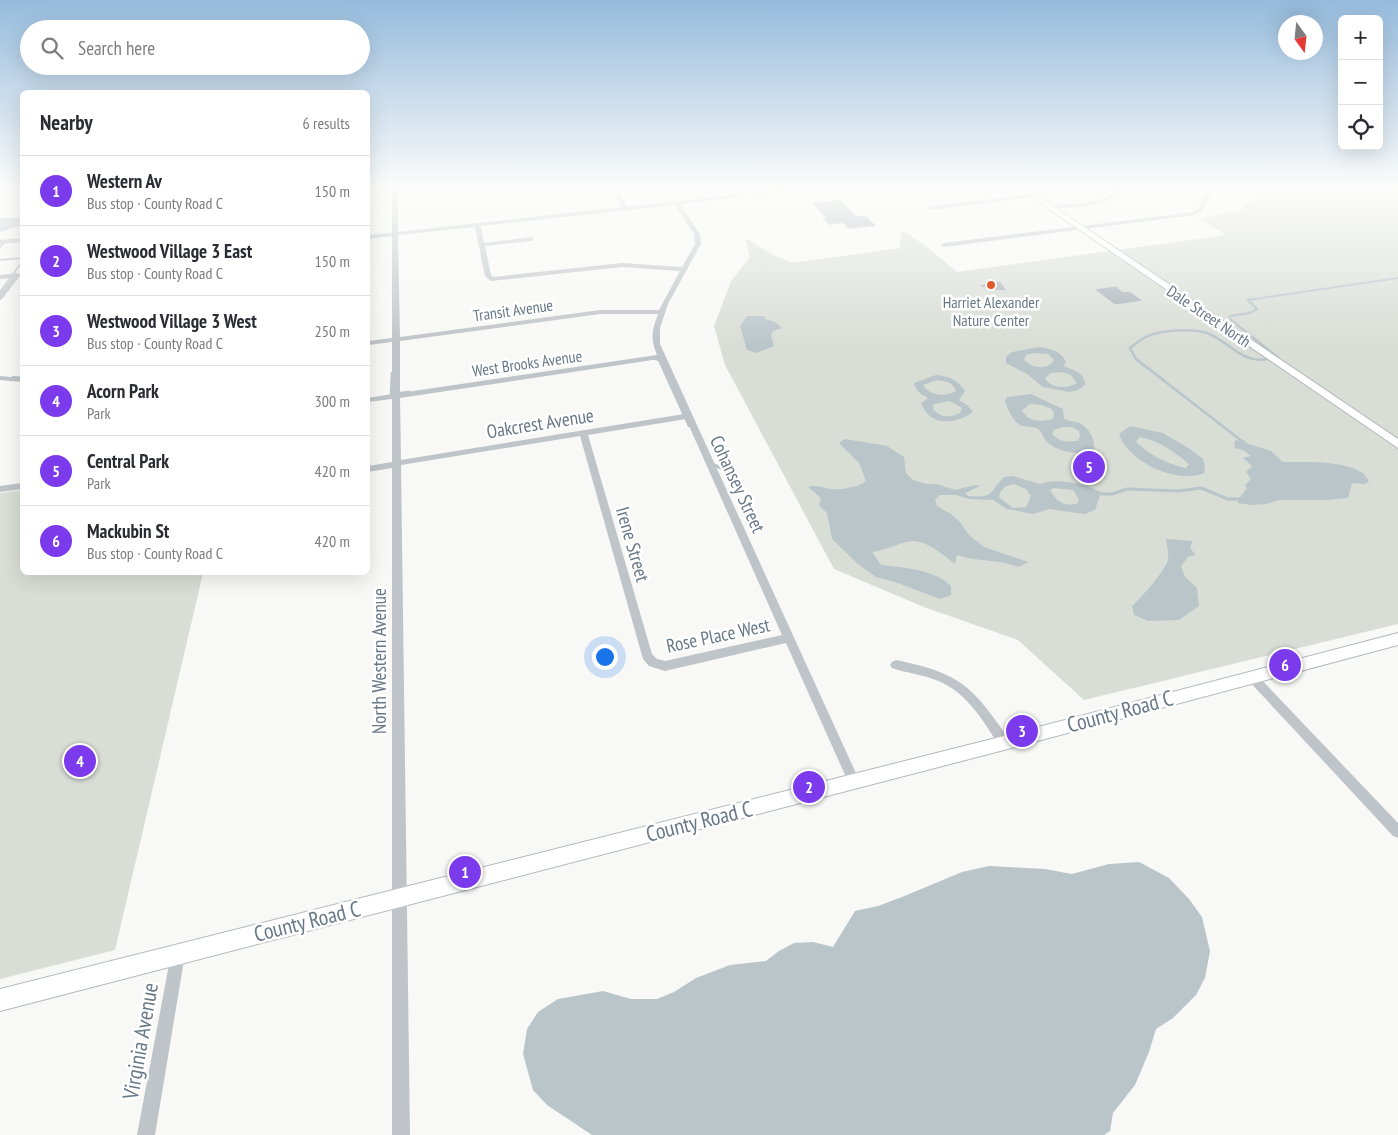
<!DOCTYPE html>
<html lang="en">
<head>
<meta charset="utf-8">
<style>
  body { margin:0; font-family:"PT Sans Narrow",sans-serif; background:#f7f7f7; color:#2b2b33 }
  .controls { position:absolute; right:15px; top:15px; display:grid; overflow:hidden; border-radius:8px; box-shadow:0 5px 20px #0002 }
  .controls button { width:45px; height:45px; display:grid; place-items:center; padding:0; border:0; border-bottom:1px solid #e1e1e2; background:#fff; color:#2b2b33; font:25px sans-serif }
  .compass { position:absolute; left:1278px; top:15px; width:45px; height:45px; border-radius:50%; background:#fff; box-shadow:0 5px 20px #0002; rotate:165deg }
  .you { position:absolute; left:604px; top:656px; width:18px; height:18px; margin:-12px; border:4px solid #fff; border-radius:50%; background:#1a73e8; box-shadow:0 0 0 8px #1a73e833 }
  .badge { display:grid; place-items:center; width:32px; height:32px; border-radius:50%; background:#7c3aed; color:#fff; font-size:16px; font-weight:700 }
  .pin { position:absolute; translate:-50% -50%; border:2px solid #fff; box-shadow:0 1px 5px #0006 }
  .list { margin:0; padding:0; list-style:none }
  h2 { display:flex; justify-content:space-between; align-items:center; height:65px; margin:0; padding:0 20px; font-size:21px }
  h2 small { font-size:16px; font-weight:400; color:#7c7c81 }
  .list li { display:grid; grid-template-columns:32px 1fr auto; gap:15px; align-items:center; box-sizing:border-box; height:70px; padding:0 20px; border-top:1px solid #e1e1e2 }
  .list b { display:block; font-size:19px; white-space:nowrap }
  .list p { margin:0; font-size:16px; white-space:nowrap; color:#7c7c81 }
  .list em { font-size:16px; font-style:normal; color:#7c7c81 }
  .icon { flex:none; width:28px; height:28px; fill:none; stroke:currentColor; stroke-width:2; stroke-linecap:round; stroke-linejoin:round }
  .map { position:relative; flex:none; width:1398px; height:1135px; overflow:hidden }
  .search { position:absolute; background:#fff; box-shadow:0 5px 20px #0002; left:20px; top:20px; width:350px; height:55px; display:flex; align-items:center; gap:12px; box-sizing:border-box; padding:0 18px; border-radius:28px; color:#7c7c81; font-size:19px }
  .panel { position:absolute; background:#fff; box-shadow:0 5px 20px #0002; left:20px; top:90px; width:350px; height:485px; border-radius:8px }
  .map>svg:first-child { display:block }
  .green { fill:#d8ddd5 }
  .water { fill:#bac5ca; fill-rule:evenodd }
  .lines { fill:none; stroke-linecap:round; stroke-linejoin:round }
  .stream-far2 { stroke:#bac5ca; stroke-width:2 }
  .stream-far1 { stroke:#bac5ca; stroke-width:2.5 }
  .stream { stroke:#bac5ca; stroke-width:3 }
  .building { fill:#a8b1b7; stroke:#dadad8 }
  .major-casing { stroke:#b3b8bc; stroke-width:2 }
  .minor { fill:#bfc4c8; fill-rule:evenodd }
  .major { fill:#fff; fill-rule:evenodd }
  .poi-dot { fill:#e15a2d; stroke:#fff; stroke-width:2 }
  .labels { text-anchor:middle; stroke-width:5; stroke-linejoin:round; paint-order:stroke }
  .far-poi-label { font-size:16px; fill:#687886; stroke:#fff }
  .far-street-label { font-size:16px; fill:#687886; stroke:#fff }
  .street-label { font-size:19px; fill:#687886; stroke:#fff }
  .near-street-label { font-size:22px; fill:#687886; stroke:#fff }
</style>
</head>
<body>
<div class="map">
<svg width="1398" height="1135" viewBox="0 0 1398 1135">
  <rect width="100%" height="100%" fill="#f8f8f6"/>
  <path class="green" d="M1398 187V624L1084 700 1018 640 924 607 834 569 725 365 714 326 731 281 750 257 745 238 773 255 793 263 900 248 901 231H903L926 246 957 272 1226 235 1200 219 1240 210 1257 197 1253 188Z
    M22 490V572L203 573 115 950 0 979V493Z"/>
  <path class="water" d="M0 218H19L22 221V225L0 232Z
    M747 316H765V319L775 322 782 328 773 331 771 335 774 346 756 353 747 350 740 326Z
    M1040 347C1051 349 1061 351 1066 362L1063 366C1073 370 1085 372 1085 385L1078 390 1069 392 1043 387 1027 374 1006 363V357L1012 352ZM1034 353 1048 354 1054 360C1047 371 1032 368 1024 360L1026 355ZM1062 372 1071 375 1077 383C1066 389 1051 389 1045 378L1051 373Z
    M936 375C949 376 958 380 965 391L959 400 967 405 973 412C955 425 930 427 921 403L928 398C920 394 916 391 914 383ZM937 380C945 381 953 382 956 391 946 397 929 396 923 385ZM950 401 962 408 960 413C949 418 941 418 933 409L934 404Z
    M1031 394 1063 409 1064 419C1068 421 1072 421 1076 422 1089 426 1097 440 1093 453 1077 454 1059 453 1047 442 1043 438 1043 432 1038 429 1034 426 1028 428 1023 426 1013 423 1008 410 1005 401L1007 397ZM1030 404 1041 405 1052 409 1054 415 1052 419C1040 422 1028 422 1022 410ZM1063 427H1072L1079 431 1080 437 1077 441C1066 442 1060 442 1052 434L1054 430Z
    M1130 426 1163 433 1190 449 1203 459 1205 467 1204 473C1177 485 1127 461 1119 434ZM1139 437C1158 440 1175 452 1189 464L1186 468C1167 464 1150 455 1136 442Z
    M845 439 887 446 904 457 906 473 913 480 926 484H937L955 490 975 485 980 486 965 493 968 496C994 498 988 494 1004 477L1013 476 1040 484C1055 477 1088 484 1101 492L1095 510 1085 514 1049 509 1033 514 1007 509 993 500 969 499 956 495H940L935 500 937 506 951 514 960 522 969 535 984 547 1028 562 1019 567C998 559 978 562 957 555L955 564C943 555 929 542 914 541 900 541 886 551 872 552L881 565C905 568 933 569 951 586V595L940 599 898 583 876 577 858 564 832 539 827 513 819 505 821 498 808 487C817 484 822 488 831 489 841 490 860 487 866 481L859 463 839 443ZM1014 484 1026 489 1031 496 1026 507 1013 508 999 497C1001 488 1005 486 1014 484ZM1054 488 1073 490 1079 499 1077 504C1063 506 1057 502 1050 490Z
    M1236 440 1271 451 1283 462C1304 462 1342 460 1361 472 1364 473 1367 478 1369 481L1365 484 1352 483 1348 498 1328 500H1279L1267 504 1251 505 1238 503V499L1247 489 1245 485 1251 479 1246 472 1252 466 1243 458 1251 456 1243 450 1235 448 1234 443Z
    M1166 539 1193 541 1190 547 1195 555 1188 557 1181 566 1185 577 1197 588 1199 606 1179 620 1148 621 1134 615 1132 606C1140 599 1167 569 1168 559 1169 553 1167 545 1166 539Z
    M1139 862 1169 878 1189 899 1202 917 1210 951 1205 978 1196 995 1173 1018 1156 1029 1149 1052 1135 1085 1113 1113 1110 1131 1104 1135H592L547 1105 533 1090 523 1054 527 1029 538 1012 558 999 603 991 631 999H657L674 992 696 978 730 965 766 961 779 951 794 943 813 942 833 947 855 911 878 906 902 897 962 872 989 866 1045 869 1072 874 1109 864Z"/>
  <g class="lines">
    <path class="stream-far2" d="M0 241H5L0 247
      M0 260 22 258
      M0 292 22 262
      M1248 300 1398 278"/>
    <path class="stream-far1" d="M1230 318V316L1250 313 1257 309 1248 300 1255 299
      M1231 320 1277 357
      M653 358 659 360 689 426
      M392 373 391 394 409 392
      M13 377 22 378
      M1243 442 1136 359 1130 348C1135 344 1140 340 1146 337 1159 330 1193 328 1207 333 1227 340 1242 364 1266 359"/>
    <path class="stream" d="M1242 441 1247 445
      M714 465 721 468
      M1101 494H1112L1127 489 1179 491 1201 488 1228 499H1238"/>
  </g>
  <path class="building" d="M840 200 856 216H866L876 226 848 229 843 223 829 225 823 218H826L812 203Z
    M992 281 1001 282 1007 291 992 290 978 286Z
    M1116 286 1123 292 1130 291 1143 301 1115 305 1094 289Z"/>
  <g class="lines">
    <defs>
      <path id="major" d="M1017 187H1025L1398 439V448Z
        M1398 633V645L1004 750 0 1011V989L1004 736Z"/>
    </defs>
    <use href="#major" class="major-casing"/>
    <path class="minor" d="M392 187H398V232L621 207 611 187H617L627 207 803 187H822L680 204 700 234 701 244 668 304 660 328V344L860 782 858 786 854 788 850 786 786 643 665 671 649 666 643 659 580 436 401 465 410 1135H392V468L368 472V466L392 462V399L368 402V398L392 394V342L368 345V341L392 338V236L368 239V235L392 233ZM675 205 694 234 695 244 682 267 622 263 493 277 491 275 485 246 531 241 534 239 531 237 484 243 481 226ZM475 227 485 276 491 281 622 267 680 271 659 310H600L400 337 398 235ZM600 314H658C652 330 650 339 657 355L400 393V341ZM659 359 684 414 401 460 400 398ZM686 419 782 635 665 661 657 659 652 654 588 435Z
      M1119 187H1124C1105 209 1076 207 1049 209L1046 207 1049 205C1073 204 1100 206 1119 187Z
      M1210 187H1215L1202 211 1195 215 944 247 941 245 944 243 1194 212 1198 209Z
      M1032 194 1035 196 1034 197 931 210 928 208 931 206Z
      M22 238V242L0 244V240Z
      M17 273 22 275 19 277 2 299 0 300V293L12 278 0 279V275Z
      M0 376 22 378V382L0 380Z
      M22 483V489L0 492V486Z
      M896 660C942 670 965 677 993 717 999 725 1006 734 1010 743L1008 747 1004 748 1000 747C982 719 966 690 933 679 920 674 906 673 892 668L890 665 892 662Z
      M1252 672 1256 674 1398 823V838L1393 836 1248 680 1246 677 1248 674Z
      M178 947 183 949 185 954 155 1135H137L171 954 173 949Z"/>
    <use href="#major" class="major"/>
  </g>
  <linearGradient id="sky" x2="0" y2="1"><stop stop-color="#95bbdc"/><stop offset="0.54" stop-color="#fcfcfb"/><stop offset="1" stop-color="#fcfcfb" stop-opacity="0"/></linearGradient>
  <rect width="1398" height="346" fill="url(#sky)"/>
  <circle class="poi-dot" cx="991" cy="285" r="5"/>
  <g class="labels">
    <g class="far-poi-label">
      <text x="991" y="308">Harriet Alexander<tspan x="991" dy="18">Nature Center</tspan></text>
    </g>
    <g class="far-street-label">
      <text transform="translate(513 310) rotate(-8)" y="6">Transit Avenue</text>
      <text transform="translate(1209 316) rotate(34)" y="6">Dale Street North</text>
      <text transform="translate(527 363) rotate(-8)" y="6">West Brooks Avenue</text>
    </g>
    <g class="street-label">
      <text transform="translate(540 423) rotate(-9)" y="7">Oakcrest Avenue</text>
      <text transform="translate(738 484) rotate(65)" y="7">Cohansey Street</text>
      <text transform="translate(633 544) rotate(74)" y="7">Irene Street</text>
      <text transform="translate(718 635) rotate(-12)" y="7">Rose Place West</text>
      <text transform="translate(379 661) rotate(-90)" y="7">North Western Avenue</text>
    </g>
    <g class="near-street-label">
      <text transform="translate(1120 711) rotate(-15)" y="8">County Road C</text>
      <text transform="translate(699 821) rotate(-14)" y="8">County Road C</text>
      <text transform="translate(307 921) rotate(-14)" y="8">County Road C</text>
      <text transform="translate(140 1041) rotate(-80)" y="8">Virginia Avenue</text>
    </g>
  </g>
</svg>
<div class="controls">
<button>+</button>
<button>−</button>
<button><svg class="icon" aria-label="locate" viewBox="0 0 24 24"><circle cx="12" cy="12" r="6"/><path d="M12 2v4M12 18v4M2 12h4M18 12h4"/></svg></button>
</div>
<svg class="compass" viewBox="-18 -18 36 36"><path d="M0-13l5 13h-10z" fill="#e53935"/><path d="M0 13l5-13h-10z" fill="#7c7c81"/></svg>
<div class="you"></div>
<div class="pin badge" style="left:465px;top:872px">1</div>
<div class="pin badge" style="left:809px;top:787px">2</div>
<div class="pin badge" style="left:1022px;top:731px">3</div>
<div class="pin badge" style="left:80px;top:761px">4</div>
<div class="pin badge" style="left:1089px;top:467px">5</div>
<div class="pin badge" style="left:1285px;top:665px">6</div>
<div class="search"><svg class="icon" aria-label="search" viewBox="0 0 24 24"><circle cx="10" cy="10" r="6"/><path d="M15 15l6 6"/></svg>Search here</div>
<section class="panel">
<h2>Nearby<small>6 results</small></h2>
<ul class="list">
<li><span class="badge">1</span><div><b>Western Av</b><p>Bus stop · County Road C</p></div><em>150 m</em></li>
<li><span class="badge">2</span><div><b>Westwood Village 3 East</b><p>Bus stop · County Road C</p></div><em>150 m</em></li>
<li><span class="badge">3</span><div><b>Westwood Village 3 West</b><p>Bus stop · County Road C</p></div><em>250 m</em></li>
<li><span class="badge">4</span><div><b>Acorn Park</b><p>Park</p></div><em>300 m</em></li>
<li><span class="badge">5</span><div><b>Central Park</b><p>Park</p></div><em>420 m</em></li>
<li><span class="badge">6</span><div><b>Mackubin St</b><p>Bus stop · County Road C</p></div><em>420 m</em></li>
</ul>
</section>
</div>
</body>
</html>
